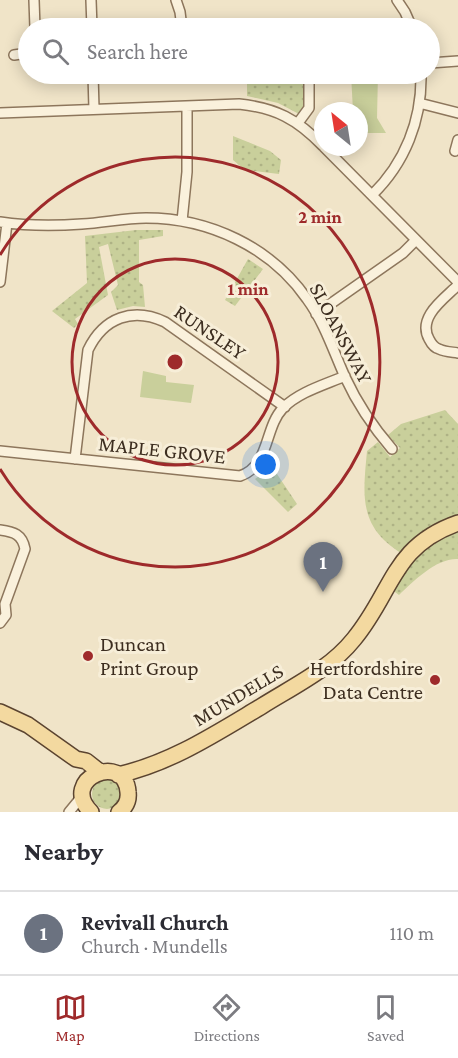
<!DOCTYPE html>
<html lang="en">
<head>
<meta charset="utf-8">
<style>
  body { margin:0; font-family:"Crimson Pro",serif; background:#f2f2f3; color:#2b2b33 }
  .compass { position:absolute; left:314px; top:102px; width:54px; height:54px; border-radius:50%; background:#fff; box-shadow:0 3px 15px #0003; rotate:330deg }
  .you { position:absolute; left:266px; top:465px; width:21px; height:21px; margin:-15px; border:4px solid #fff; border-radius:50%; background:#1a73e8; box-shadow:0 0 0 9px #1a73e833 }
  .badge { display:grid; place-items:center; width:39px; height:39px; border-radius:50%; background:#9e2a2b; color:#fff; font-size:20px; font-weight:700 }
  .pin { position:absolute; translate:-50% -50px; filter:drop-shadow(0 2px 3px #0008) }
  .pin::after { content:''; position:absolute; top:32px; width:21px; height:18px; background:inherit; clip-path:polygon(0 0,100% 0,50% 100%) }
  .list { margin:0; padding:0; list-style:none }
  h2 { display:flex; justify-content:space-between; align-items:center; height:78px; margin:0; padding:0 24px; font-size:26px }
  h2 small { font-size:20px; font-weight:400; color:#7c7c81 }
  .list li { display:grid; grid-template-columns:39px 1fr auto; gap:18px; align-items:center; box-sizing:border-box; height:84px; padding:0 24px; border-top:2px solid #e1e1e2 }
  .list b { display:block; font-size:22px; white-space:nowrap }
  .list p { margin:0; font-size:20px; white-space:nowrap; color:#7c7c81 }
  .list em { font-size:20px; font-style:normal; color:#7c7c81 }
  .icon { flex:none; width:33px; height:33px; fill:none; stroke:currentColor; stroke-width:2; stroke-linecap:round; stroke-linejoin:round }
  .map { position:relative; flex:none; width:458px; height:812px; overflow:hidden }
  .search { position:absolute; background:#fff; box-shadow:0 3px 15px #0003; left:18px; right:18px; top:18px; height:66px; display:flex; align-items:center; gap:15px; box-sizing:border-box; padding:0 21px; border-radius:33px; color:#7c7c81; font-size:22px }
  .sheet { height:162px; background:#fff }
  nav { display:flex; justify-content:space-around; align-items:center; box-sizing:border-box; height:84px; border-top:2px solid #e1e1e2; background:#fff; font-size:16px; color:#7c7c81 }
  nav a { display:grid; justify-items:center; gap:3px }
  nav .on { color:#9e2a2b }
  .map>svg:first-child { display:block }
  .grass { fill:url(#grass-dots) }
  .garden { fill:#c9cf9b }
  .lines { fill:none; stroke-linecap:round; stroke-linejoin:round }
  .street-casing { stroke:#8d765c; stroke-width:12 }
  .primary-casing { stroke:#5b4430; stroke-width:18 }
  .street { stroke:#faf1dc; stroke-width:9 }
  .primary { stroke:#f3d9a0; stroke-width:15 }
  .ring { fill:none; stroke:#9e2a2b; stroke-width:3 }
  .poi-dot { fill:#9e2a2b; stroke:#f7eed8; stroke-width:2 }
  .labels { text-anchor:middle; stroke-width:6; stroke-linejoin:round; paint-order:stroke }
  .street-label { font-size:21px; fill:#3d2e20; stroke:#f7eed8 }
  .poi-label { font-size:21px; fill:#3d2e20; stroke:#f7eed8; text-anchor:start }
  .centre { fill:#9e2a2b; stroke:#f7eed8; stroke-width:3 }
  .ring-label { font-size:18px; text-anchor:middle; font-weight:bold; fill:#9e2a2b; stroke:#f7eed8; stroke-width:6; stroke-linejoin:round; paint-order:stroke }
</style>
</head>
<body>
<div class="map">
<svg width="458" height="812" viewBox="0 0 458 812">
  <defs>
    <pattern id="grass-dots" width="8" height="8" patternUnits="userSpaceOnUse" patternTransform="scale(1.5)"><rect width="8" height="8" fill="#c9cf9b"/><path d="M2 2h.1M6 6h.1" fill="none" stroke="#aeb285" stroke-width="1.8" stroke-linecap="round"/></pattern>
  </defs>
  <rect width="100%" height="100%" fill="#f0e4c8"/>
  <path class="grass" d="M275 74H303V91L307 95V104L299 114 278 103 247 96V83L275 82Z
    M233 136 270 151 281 160 279 174 245 170 233 160Z
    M136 230H163V236L139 240V282L143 285 145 307 133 306 117 310 111 292 118 285 108 244 99 247 108 295 75 319 78 324 74 328 52 311 87 283 85 236Z
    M248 259 263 269 235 306 225 300Z
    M445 410 458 424V516L401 553C358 526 363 495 367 451L378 442 390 457 400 448 388 435 401 424Z
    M269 462 297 504 288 512 255 479 263 473Z
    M458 529V559C436 558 414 581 399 595L391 589 425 545Z
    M92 794a15 15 0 1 1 30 0a15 15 0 1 1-30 0Z"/>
  <path class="garden" d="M351 74H378L377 118 386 133H359V111H353Z
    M143 371 166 376V382L194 385 191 403 140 397Z"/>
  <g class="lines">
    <defs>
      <path id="street" d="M34 0 35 28
        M91 0 92 28
        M176 0 180 12 182 28
        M397 0 405 12 412 28
        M35 27 92 25
        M273 27 307 26V28
        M14 55 28 53
        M430 63 458 61
        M93 74 94 109
        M419 103 458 113
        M0 113 239 104C276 108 297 119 323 146
        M298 123 309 108V74
        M324 147 458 282
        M455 151 458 140
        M372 195C405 163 422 120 421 74
        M182 221 187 172V106
        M0 222C27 226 55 226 82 224 103 223 124 218 146 218 209 218 271 247 307 299 324 322 333 350 345 377 357 403 373 427 392 449
        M0 282 7 223
        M458 285C444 299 417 317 429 339 431 343 435 348 439 349 445 352 452 352 458 353
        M316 314 403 253 416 240
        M0 451 240 476C270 466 264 428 283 408 299 392 324 385 345 376
        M75 459 88 350C104 317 133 307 165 322L285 407
        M0 530C14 532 22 534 25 549L5 604 6 615 0 623
        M69 812 83 795"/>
      <path id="primary" d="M0 712 28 725 76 759 86 761 100 772
        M118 775C171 763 215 734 262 706 294 686 330 669 354 639 393 592 392 546 458 523
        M91 812C58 779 125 751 128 792 129 800 126 807 119 812"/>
    </defs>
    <use href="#street" class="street-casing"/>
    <use href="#primary" class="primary-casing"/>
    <use href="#street" class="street"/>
    <use href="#primary" class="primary"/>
  </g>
  <g class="ring">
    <circle cx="175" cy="362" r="103"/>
    <path d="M0 255A205 205 0 1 1 0 469"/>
  </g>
  <g class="poi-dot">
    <circle cx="88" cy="656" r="6"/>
    <circle cx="435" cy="680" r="6"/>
  </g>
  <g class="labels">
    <g class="street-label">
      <text transform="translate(210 332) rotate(34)" y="7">RUNSLEY</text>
      <text transform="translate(341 333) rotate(62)" y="7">SLOANSWAY</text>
      <text transform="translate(162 450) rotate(6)" y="7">MAPLE GROVE</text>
      <text transform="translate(238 695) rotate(-31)" y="7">MUNDELLS</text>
    </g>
    <g class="poi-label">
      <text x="100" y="651">Duncan<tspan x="100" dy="24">Print Group</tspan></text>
      <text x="423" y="675" text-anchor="end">Hertfordshire<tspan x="423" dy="24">Data Centre</tspan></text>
    </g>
  </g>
  <circle cx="175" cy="362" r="9" class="centre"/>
  <g class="ring-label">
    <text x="320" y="223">2 min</text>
    <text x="248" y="295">1 min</text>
  </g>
</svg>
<svg class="compass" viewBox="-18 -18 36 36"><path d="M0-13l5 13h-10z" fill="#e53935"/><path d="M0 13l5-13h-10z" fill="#7c7c81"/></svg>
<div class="you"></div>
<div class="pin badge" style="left:323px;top:592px;background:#6b7280">1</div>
<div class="search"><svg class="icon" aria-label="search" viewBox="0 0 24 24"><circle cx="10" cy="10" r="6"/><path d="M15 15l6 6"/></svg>Search here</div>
</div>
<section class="sheet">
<h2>Nearby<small></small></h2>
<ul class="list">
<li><span class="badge" style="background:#6b7280">1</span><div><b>Revivall Church</b><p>Church · Mundells</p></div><em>110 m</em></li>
</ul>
</section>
<nav>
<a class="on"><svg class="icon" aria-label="map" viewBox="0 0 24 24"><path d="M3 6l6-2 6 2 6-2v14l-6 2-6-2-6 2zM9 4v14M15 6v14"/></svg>Map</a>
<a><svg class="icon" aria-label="directions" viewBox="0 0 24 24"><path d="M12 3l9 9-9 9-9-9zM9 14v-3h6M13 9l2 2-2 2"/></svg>Directions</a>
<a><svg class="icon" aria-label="saved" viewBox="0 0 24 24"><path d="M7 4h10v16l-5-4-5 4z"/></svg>Saved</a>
</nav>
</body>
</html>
